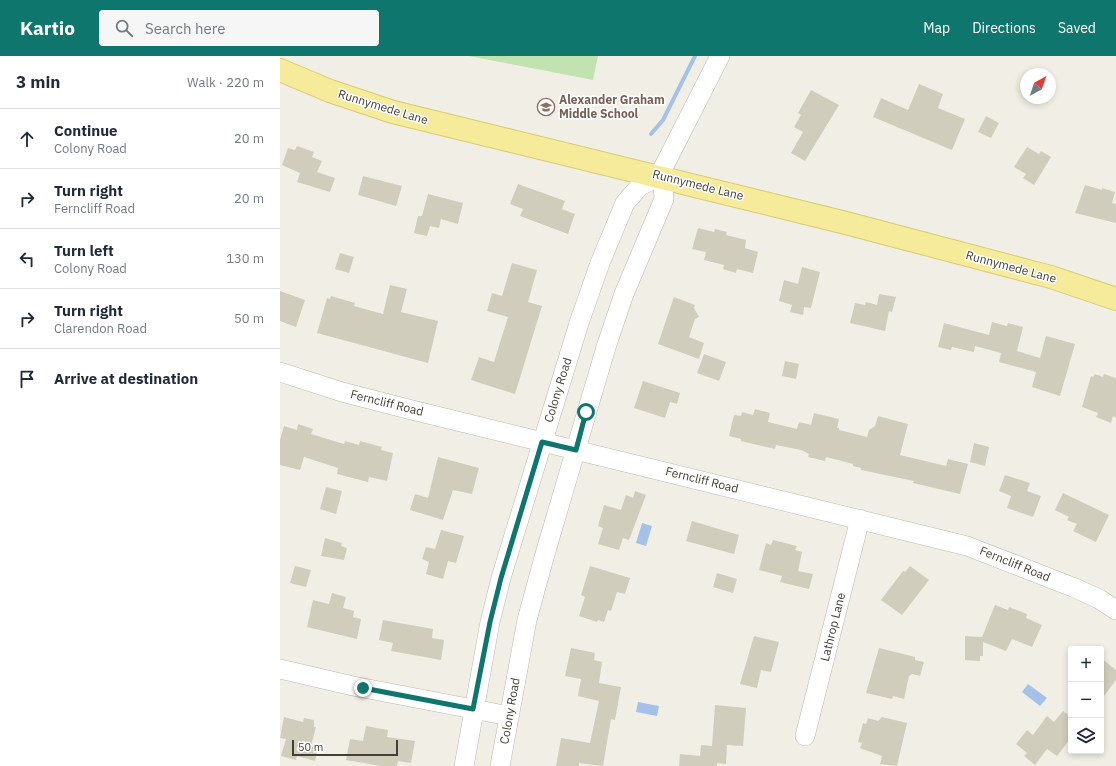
<!DOCTYPE html>
<html lang="en">
<head>
<meta charset="utf-8">
<style>
  body { margin:0; font-family:"IBM Plex Sans",sans-serif; background:#f6f6f7; color:#1f2937 }
  .controls { position:absolute; right:12px; bottom:12px; display:grid; overflow:hidden; border-radius:4px; box-shadow:0 2px 6px #0003 }
  .controls button { width:36px; height:36px; display:grid; place-items:center; padding:0; border:0; border-bottom:1px solid #e0e1e3; background:#fff; color:#1f2937; font:20px sans-serif }
  .compass { position:absolute; left:740px; top:12px; width:36px; height:36px; border-radius:50%; background:#fff; box-shadow:0 2px 6px #0003; rotate:40deg }
  .scale { position:absolute; left:12px; bottom:10px; width:106px; box-sizing:border-box; padding-left:4px; border:2px solid #424035; border-top:0; font-size:11px; line-height:14px; white-space:nowrap; color:#424035; -webkit-text-stroke:3px #fff; paint-order:stroke }
  .stop { position:absolute; width:12px; height:12px; margin:-9px; border:3px solid #0f766e; border-radius:50%; background:#fff }
  .stop.end { background:#0f766e; border-color:#fff; box-shadow:0 1px 4px #0008 }
  .list { margin:0; padding:0; list-style:none }
  h2 { display:flex; justify-content:space-between; align-items:center; height:52px; margin:0; padding:0 16px; font-size:17px }
  h2 small { font-size:13px; font-weight:400; color:#747a83 }
  .list li { display:grid; grid-template-columns:26px 1fr auto; gap:12px; align-items:center; box-sizing:border-box; height:60px; padding:0 16px; border-top:1px solid #e0e1e3 }
  .list b { display:block; font-size:15px; white-space:nowrap }
  .list p { margin:0; font-size:13px; white-space:nowrap; color:#747a83 }
  .list em { font-size:13px; font-style:normal; color:#747a83 }
  .icon { flex:none; width:22px; height:22px; fill:none; stroke:currentColor; stroke-width:2; stroke-linecap:round; stroke-linejoin:round }
  .map { position:relative; flex:none; width:836px; height:710px; overflow:hidden }
  header { display:flex; align-items:center; gap:24px; box-sizing:border-box; height:56px; padding:0 20px; background:#0f766e; color:#fff }
  header strong { font-size:19px }
  nav { display:flex; gap:22px; margin-inline-start:auto; font-size:14px }
  .search { width:280px; height:36px; background:#f6f6f7; display:flex; align-items:center; gap:10px; box-sizing:border-box; padding:0 14px; border-radius:4px; color:#747a83; font-size:15px }
  main { display:flex }
  aside { flex:1; background:#fff }
  .map>svg:first-child { display:block }
  .green { fill:#c3e2b1 }
  .water { fill:#a6c1e9 }
  .lines { fill:none; stroke-linecap:round; stroke-linejoin:round }
  .stream { stroke:#a6c1e9; stroke-width:4 }
  .building { fill:#d1cdbc }
  .minor-casing { stroke:#bbb8a9; stroke-width:20 }
  .major-casing { stroke:#d8cb6c; stroke-width:24 }
  .minor { stroke:#fff; stroke-width:19 }
  .major { stroke:#f5eb9a; stroke-width:22 }
  .route { stroke:#0f766e; stroke-width:5 }
  .labels { text-anchor:middle; stroke-width:3; stroke-linejoin:round; paint-order:stroke }
  .education-label { font-size:12px; font-weight:bold; fill:#785e54; stroke:#fff; text-anchor:start }
  .street-label { font-size:12px; fill:#424035; stroke:#fff }
</style>
</head>
<body>
<header>
<strong>Kartio</strong>
<div class="search"><svg class="icon" aria-label="search" viewBox="0 0 24 24"><circle cx="10" cy="10" r="6"/><path d="M15 15l6 6"/></svg>Search here</div>
<nav><a>Map</a><a>Directions</a><a>Saved</a></nav>
</header>
<main>
<aside>
<h2>3 min<small>Walk · 220 m</small></h2>
<ul class="list">
<li><svg class="icon" aria-label="ahead" viewBox="0 0 24 24"><path d="M12 20V5M6 11l6-6 6 6"/></svg><div><b>Continue</b><p>Colony Road</p></div><em>20 m</em></li>
<li><svg class="icon" aria-label="right" viewBox="0 0 24 24"><path d="M7 20v-9h11M14 6l5 5-5 5"/></svg><div><b>Turn right</b><p>Ferncliff Road</p></div><em>20 m</em></li>
<li><svg class="icon" aria-label="left" viewBox="0 0 24 24"><path d="M17 20v-9H6M10 6l-5 5 5 5"/></svg><div><b>Turn left</b><p>Colony Road</p></div><em>130 m</em></li>
<li><svg class="icon" aria-label="right" viewBox="0 0 24 24"><path d="M7 20v-9h11M14 6l5 5-5 5"/></svg><div><b>Turn right</b><p>Clarendon Road</p></div><em>50 m</em></li>
<li><svg class="icon" aria-label="arrive" viewBox="0 0 24 24"><path d="M6 21V4h12l-3 4 3 4H6"/></svg><div><b>Arrive at destination</b></div></li>
</ul>
</aside>
<div class="map">
<svg width="836" height="710" viewBox="0 0 836 710">
  <rect width="100%" height="100%" fill="#f1efe5"/>
  <path class="green" d="M189 0H318L313 24Z"/>
  <path class="water" d="M362 467 372 470 366 490 356 487Z
    M748 628 767 642 760 650 742 636Z
    M358 646 379 650 377 660 356 656Z"/>
  <g class="lines">
    <path class="stream" d="M371 78 383 64 415 0"/>
  </g>
  <path class="building" d="M639 28 663 38 658 52 685 63 672 94 593 61 601 42 628 54Z
    M531 34 559 49 525 105 511 97 523 76 514 71 521 59 518 57Z
    M706 60 719 67 711 82 698 76Z
    M17 90 34 96 32 101 42 105 37 116 55 122 50 136 17 126 20 117 2 109 8 92 15 94Z
    M747 91 759 98 761 95 771 101 754 129 743 122 746 118 734 111Z
    M83 120 122 130 116 150 78 139Z
    M238 128 285 145 282 153 295 158 288 178 240 160 243 153 230 148Z
    M805 129 822 134V132L835 136 832 147 836 148V167L795 157Z
    M148 138 183 147 178 168 161 163 159 172 150 170 147 180 134 177 138 160H142Z
    M418 172 434 176 435 173 447 176 446 179 466 184 465 192 478 196 473 217 457 213 456 217 443 213 444 209 424 204 426 196 412 193Z
    M60 197 74 201 69 217 55 213Z
    M232 207 257 214 248 246 262 250 235 338 191 324 199 301 214 306 228 261 207 255 212 237 222 240Z
    M522 211 540 216 531 252 524 251 523 259 510 256 512 249 499 245 504 224 518 228Z
    M110 229 127 233 121 256 158 265 148 307 37 277 47 242 50 243 51 240 75 247 74 250 103 258Z
    M0 235 25 244 16 271 0 265Z
    M599 238 616 241 612 256 609 255 605 275 570 267 575 247 585 249 586 246 597 249Z
    M394 241 415 249 414 252 419 261 415 263 409 281 424 287 419 303 378 288Z
    M712 266 727 270 728 267 743 271 737 295 760 302 766 280 795 288 780 340 752 331 756 316 719 306 721 297 695 290 694 296 672 291 671 294 658 291 664 267 709 279Z
    M424 298 446 306 439 325 417 317Z
    M505 305 519 308 516 323 502 320Z
    M815 318 823 321 824 318 836 322V362L833 360 831 367 816 361 818 357 802 351 811 320 813 321Z
    M363 325 400 337 397 348 390 346 385 362 354 352Z
    M475 353 490 357 488 366 517 373 519 366 531 369 534 357 559 363 557 372H559V374L587 381 589 374 595 370 598 360 628 368 620 399 666 410 668 403 688 408 680 438 633 427 634 425 581 414V412L573 410V408L546 401 545 405 528 401 529 398 521 394 496 389 495 393 461 385V383L449 380 454 359 461 360 462 356 473 359Z
    M18 368 33 373 31 378 64 388 65 385 79 389 80 385 102 391 101 394 113 397 107 425 89 421 88 426 57 418 58 412 24 401 20 414 0 409V384L4 370 17 374Z
    M694 387 709 391 705 410 690 406Z
    M158 401 199 412 192 438 173 434 163 464 130 454 135 438 148 442Z
    M725 419 750 427 747 435 761 440 753 461 727 452 731 440 719 435Z
    M46 431 62 435 56 458 40 453Z
    M355 435 366 439 349 484 343 482 339 494 318 488 323 472 318 470 324 449 341 454 346 439 353 442Z
    M783 437 829 459 816 486 793 475 797 468 787 464 789 461 775 454Z
    M412 465 459 479 454 498 406 485Z
    M161 474 184 480 176 507 168 505 163 523 146 518 149 506 142 503 146 491 155 493Z
    M45 482 62 487 61 490 67 492 64 504 41 500Z
    M493 484 517 490 515 494 522 496 518 515 533 518 529 533 500 526 502 520 479 514 486 487 491 489Z
    M15 510 31 514 26 531 10 527Z
    M310 510 350 522 345 538 337 536 331 555 328 554 324 566 318 564 317 566 299 560 305 541 301 539Z
    M630 510 649 524 622 559 601 544 623 515 625 516Z
    M437 517 457 523 453 537 433 531Z
    M52 537 66 541 63 552 74 555 73 561 81 563 77 583 27 571 33 544 49 548Z
    M715 549 728 554 729 551 747 558 746 562 762 569 752 591 732 583 726 595 703 586V600H700V605L685 604V580L702 581Z
    M103 564 153 573 152 582 164 584 161 604 111 595 113 587 99 584Z
    M474 580 499 586 491 616 481 614 477 632 460 628Z
    M291 592 315 597 314 604 322 606 319 627 341 631 335 664 331 663 323 710 299 707V710H276L281 682 310 687 319 645 298 640 301 623 285 620Z
    M599 592 635 601V604L644 606 640 620 632 618 629 620 624 643 613 640 612 643 586 637Z
    M821 602 836 614V624L821 644Z
    M435 649 466 652 463 690 447 689 446 708 437 707V710H399L400 698 420 700 421 689 432 690Z
    M783 655 791 661V682L777 700 767 693 755 709 744 700 747 697 736 688 747 674 753 679 767 660 774 666Z
    M4 661 23 666 24 662 34 664V671H36L31 690 38 692 35 705 17 700 16 704 1 700 6 683 0 682Z
    M602 661 627 667 617 710 600 708 602 700 580 692 582 687 578 686 583 667 586 668 588 662 598 665Z
    M86 670 108 674 107 681 135 685 131 707 118 705 117 710H101L66 704 70 683 83 685Z"/>
  <g class="lines">
    <defs>
      <path id="minor" d="M0 316 62 336 128 353 687 490 795 532 819 543 836 554
        M0 613 73 630 229 660
        M525 680 580 463
        M184 710 210 566 221 522 299 267 320 207 345 147 360 130 379 120 440 0
        M220 710 247 564 265 498 327 288 344 238 384 143 383 127 379 120"/>
      <path id="major" d="M0 14 50 35 113 56 562 166 771 221 836 243"/>
    </defs>
    <use href="#minor" class="minor-casing"/>
    <use href="#major" class="major-casing"/>
    <use href="#minor" class="minor"/>
    <use href="#major" class="major"/>
  </g>
  <g class="lines">
    <path class="route" d="M83 632 193 653 210 566 221 522 262 386 296 394 306 356"/>
  </g>
  <defs>
    <symbol id="school-ring" viewBox="-11 -11 22 22"><circle r="9.5" fill="#fff" stroke="#8d6e63" stroke-width="1.5"/><path d="M0-5L7-2L0 1L-7-2ZM-4 1L0 2.5L4 1V4Q0 6-4 4Z" fill="#8d6e63"/></symbol>
  </defs>
  <g fill-rule="evenodd">
    <use href="#school-ring" x="256" y="41" width="20" height="20"/>
  </g>
  <g class="labels">
    <g class="education-label">
      <text x="279" y="48">Alexander Graham<tspan x="279" dy="14">Middle School</tspan></text>
    </g>
    <g class="street-label">
      <text transform="translate(103 51) rotate(17)" y="4">Runnymede Lane</text>
      <text transform="translate(418 129) rotate(14)" y="4">Runnymede Lane</text>
      <text transform="translate(731 211) rotate(15)" y="4">Runnymede Lane</text>
      <text transform="translate(278 334) rotate(-73)" y="4">Colony Road</text>
      <text transform="translate(107 347) rotate(14)" y="4">Ferncliff Road</text>
      <text transform="translate(422 424) rotate(14)" y="4">Ferncliff Road</text>
      <text transform="translate(735 508) rotate(22)" y="4">Ferncliff Road</text>
      <text transform="translate(553 571) rotate(-76)" y="4">Lathrop Lane</text>
      <text transform="translate(230 655) rotate(-80)" y="4">Colony Road</text>
    </g>
  </g>
</svg>
<div class="controls">
<button>+</button>
<button>−</button>
<button><svg class="icon" aria-label="layers" viewBox="0 0 24 24"><path d="M12 4l9 5-9 5-9-5zM3 14l9 5 9-5"/></svg></button>
</div>
<svg class="compass" viewBox="-18 -18 36 36"><path d="M0-13l5 13h-10z" fill="#e53935"/><path d="M0 13l5-13h-10z" fill="#747a83"/></svg>
<div class="scale">50 m</div>
<div class="stop" style="left:306px;top:356px"></div>
<div class="stop end" style="left:83px;top:632px"></div>
</div>
</main>
</body>
</html>
